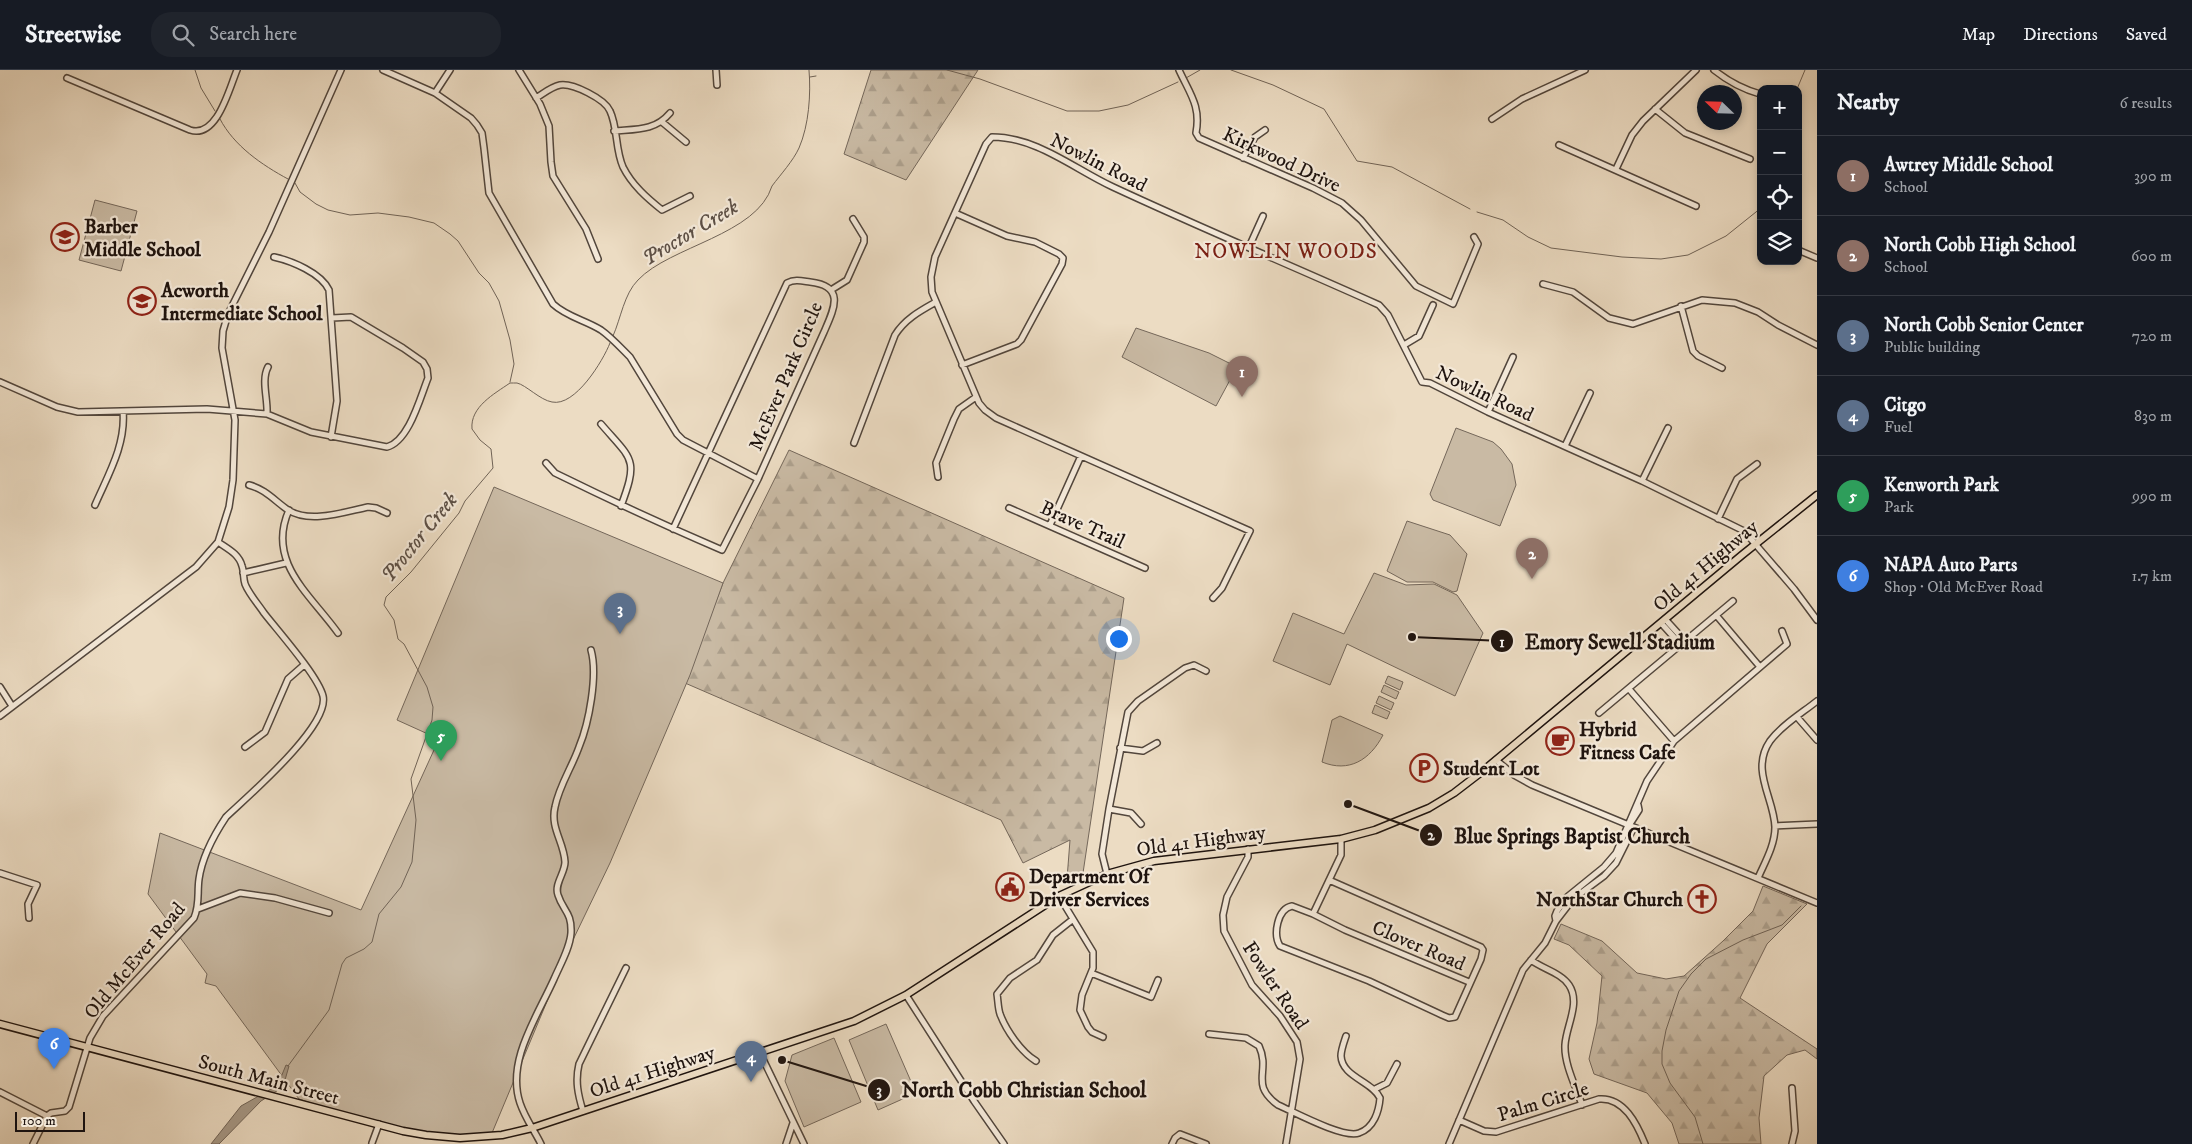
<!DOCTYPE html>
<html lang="en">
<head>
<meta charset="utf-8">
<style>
  body { margin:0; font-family:"IM FELL DW Pica",serif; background:#20242c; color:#f1f3f6 }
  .controls { position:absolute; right:15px; top:15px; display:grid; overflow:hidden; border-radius:10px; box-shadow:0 2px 8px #0003 }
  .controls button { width:45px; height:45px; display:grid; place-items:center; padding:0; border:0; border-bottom:1px solid #363941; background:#171b24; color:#f1f3f6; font:25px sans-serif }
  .compass { position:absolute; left:1697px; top:15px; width:45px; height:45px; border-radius:50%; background:#171b24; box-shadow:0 2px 8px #0003; rotate:293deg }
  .scale { position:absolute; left:15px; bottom:12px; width:70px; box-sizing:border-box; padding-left:5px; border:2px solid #1f140f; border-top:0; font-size:14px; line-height:18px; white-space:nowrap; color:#1f140f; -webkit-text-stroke:4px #f3e8d8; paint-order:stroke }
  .you { position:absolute; left:1118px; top:568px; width:18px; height:18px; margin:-12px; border:4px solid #fff; border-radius:50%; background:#1a73e8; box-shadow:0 0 0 8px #1a73e833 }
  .badge { display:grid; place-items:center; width:32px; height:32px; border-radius:50%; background:#7c3aed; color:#fff; font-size:16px; font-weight:700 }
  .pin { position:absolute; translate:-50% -41px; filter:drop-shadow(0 1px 2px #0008) }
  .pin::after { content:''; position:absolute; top:26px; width:18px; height:15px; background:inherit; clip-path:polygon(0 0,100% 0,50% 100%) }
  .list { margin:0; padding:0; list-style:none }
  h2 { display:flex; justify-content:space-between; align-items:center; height:65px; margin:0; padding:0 20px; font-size:21px }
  h2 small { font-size:16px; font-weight:400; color:#9ea1a6 }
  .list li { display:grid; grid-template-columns:32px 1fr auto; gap:15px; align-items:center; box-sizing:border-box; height:80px; padding:0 20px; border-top:1px solid #363941 }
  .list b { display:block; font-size:19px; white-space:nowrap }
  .list p { margin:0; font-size:16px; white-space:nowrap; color:#9ea1a6 }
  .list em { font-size:16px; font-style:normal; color:#9ea1a6 }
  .icon { flex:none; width:28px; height:28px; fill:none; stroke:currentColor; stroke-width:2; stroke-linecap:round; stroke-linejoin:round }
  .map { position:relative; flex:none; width:1817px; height:1074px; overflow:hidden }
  header { display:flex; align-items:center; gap:30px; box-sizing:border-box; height:70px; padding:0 25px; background:#171b24; border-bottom:1px solid #363941 }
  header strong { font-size:24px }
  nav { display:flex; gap:28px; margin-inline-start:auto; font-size:18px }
  .search { width:350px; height:45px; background:#20242c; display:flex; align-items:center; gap:12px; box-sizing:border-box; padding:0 18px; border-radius:20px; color:#9ea1a6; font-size:19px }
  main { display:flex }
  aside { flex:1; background:#171b24 }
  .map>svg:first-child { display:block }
  .forest { fill:url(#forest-firs); stroke:#74675a }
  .green { fill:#c9baa4; stroke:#74675a }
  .water { fill:#a69886; stroke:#706356 }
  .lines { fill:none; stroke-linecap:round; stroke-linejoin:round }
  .stream { stroke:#706356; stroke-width:1 }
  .minor-casing { stroke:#52463c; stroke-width:8 }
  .major-casing { stroke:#1f140f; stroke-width:9 }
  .minor { stroke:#f3e8d8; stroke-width:5 }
  .major { stroke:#ecdcc3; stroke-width:6 }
  .labels { text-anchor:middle; stroke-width:4.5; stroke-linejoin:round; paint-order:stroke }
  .street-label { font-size:20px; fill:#1f140f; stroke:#f3e8d8 }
  .poi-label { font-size:20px; font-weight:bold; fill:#1f140f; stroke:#f3e8d8; text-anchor:start }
  .water-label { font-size:21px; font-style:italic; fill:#5c4f45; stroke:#f3e8d8 }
  .neighbourhood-label { font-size:21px; letter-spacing:1px; fill:#7a1f14; stroke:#f3e8d8 }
  .leader { fill:none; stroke:#1f140f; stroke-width:2 }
  .callout-dot { fill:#1f140f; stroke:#f3e8d8; stroke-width:2 }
  .mark-label { font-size:15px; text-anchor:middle; font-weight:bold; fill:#fff }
  .callout-label { font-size:21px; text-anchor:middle; font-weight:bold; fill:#1f140f; stroke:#f3e8d8; stroke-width:4.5; stroke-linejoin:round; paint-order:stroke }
</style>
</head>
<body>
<header>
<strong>Streetwise</strong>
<div class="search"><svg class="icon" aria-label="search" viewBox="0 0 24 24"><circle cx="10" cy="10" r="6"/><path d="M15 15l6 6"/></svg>Search here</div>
<nav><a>Map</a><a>Directions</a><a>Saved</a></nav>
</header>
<main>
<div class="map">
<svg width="1817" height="1074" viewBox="0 0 1817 1074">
  <defs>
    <pattern id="forest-firs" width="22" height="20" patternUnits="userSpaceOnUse" patternTransform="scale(1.25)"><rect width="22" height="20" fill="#c9baa4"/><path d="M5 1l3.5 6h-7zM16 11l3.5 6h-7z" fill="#ac9f8c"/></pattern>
  </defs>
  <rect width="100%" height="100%" fill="#ecdcc3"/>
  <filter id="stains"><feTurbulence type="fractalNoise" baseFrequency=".004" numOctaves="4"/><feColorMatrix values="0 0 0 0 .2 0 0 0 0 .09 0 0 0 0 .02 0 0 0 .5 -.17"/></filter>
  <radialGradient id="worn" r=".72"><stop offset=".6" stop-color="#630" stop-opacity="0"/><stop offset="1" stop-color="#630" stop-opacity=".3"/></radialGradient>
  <path class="forest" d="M871 0H978L906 110 844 84Z
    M789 380 1124 528 1083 803 1067 809 1070 770 1023 793 1001 750 685 613 723 513Z
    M1763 816 1807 834 1767 874 1740 928 1817 979V989L1805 980 1787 985 1764 1006 1759 1048 1761 1074H1679L1672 1053 1647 1023 1594 1004 1589 989 1597 953 1602 906 1569 875 1554 869 1561 854 1602 871 1637 903 1666 909 1684 906 1723 871 1753 841Z"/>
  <path class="green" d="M95 130 137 141 121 201 79 190Z
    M1136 258 1209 283 1237 297 1216 336 1122 287Z
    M1456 358 1493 372 1501 379 1512 394 1516 415 1500 456 1433 430 1430 424Z
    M494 417 723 513 690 605 671 650 610 793 571 874 492 1063 450 1069 366 1051 299 1029 216 916 205 913 207 904 148 824 160 763 361 840 439 669 397 650Z
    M1407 451 1450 465 1467 484 1457 521 1453 522 1433 512H1407L1387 501Z
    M1374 503 1406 515 1434 514 1457 525 1483 563 1455 626 1347 574 1330 615 1273 591 1293 543 1344 564Z
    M1388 606 1403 612 1400 620 1385 613Z
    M1384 615 1399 622 1396 629 1381 622Z
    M1379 626 1394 633 1391 640 1376 633Z
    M1375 635 1390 642 1387 649 1372 643Z
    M1340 646 1383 665C1370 690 1349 703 1322 692L1332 650Z
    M886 954 916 1023 878 1040 849 970Z
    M834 968 861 1032 804 1057 785 1011 792 985Z"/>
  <path class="water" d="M286 995 289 996 283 1017 261 1031 219 1074H211L241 1036 273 1018 279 1012Z"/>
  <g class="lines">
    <path class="stream" d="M195 0 201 18 215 41
      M947 0 980 9 1067 41H1099L1128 35 1178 12
      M1231 0 1273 15 1324 39 1357 91 1392 97 1470 139
      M810 7 816 6
      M1186 8 1200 0
      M1797 19 1805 0
      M220 49C234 76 262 95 288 109
      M295 113 300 122 316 134 328 140 350 145 378 143 409 147 434 153 450 164 458 171 479 203 489 213 499 231 510 270 514 294 510 312
      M1477 142 1503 150 1528 167 1551 178 1622 187 1661 189 1688 185 1726 166 1761 138
      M613 266C621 248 624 224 638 210 670 176 757 165 772 116 781 104 793 91 799 78 809 55 811 24 809 0
      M288 996 329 940 342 894 346 888 364 879 372 872 379 844 401 817 412 792 416 750 411 709 432 650 433 637 427 617 404 574 398 569 394 550 384 535 386 527 411 502 459 443 465 431 493 398 491 379 480 370 472 359C470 337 494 324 510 313 512 313 515 313 517 313 526 315 540 330 552 332 575 337 603 291 610 273
      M1703 1074 1695 1047 1670 1013 1662 994V981L1666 960 1679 921 1691 904 1706 889 1743 870 1782 855 1801 836"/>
    <defs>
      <path id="minor" d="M383 0 435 23 471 48 477 55 482 63 484 78 489 123 553 234C567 247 585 250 601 260 611 267 621 278 630 287L677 364 683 370 758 409
        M519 0 540 34 549 56 551 92 553 106 586 159 598 189
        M716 0 717 15
        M1179 0C1190 24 1201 36 1196 63L1199 68 1313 118 1342 133 1361 150 1416 216 1453 234 1478 174 1474 167
        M1714 0C1729 12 1742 19 1760 24
        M67 8 190 60C217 69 229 19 237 0
        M435 23 450 0
        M536 28C544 23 551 17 560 15 573 13 605 29 610 41 618 58 615 79 623 97 632 115 647 128 662 140L690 126
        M1655 39 1685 63 1750 89
        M1492 49 1522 29 1585 0
        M662 52 686 72
        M614 61C636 59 655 61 670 43
        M1559 75 1696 136
        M1243 88 1255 67 1265 60
        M1616 99 1632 65 1643 51 1696 0
        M955 143 1007 166 1035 172 1059 184 1063 188 1062 194 1021 270 1017 274 962 295
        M1249 177 1263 146
        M1798 180 1817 188
        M274 187C292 191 321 203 329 220L337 331 331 367
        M1543 214 1573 222 1609 248 1633 254 1702 230 1735 233 1758 242 1778 255 1817 275
        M831 220 847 210 864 172V167L853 149
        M1681 236 1693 281 1698 286 1722 298
        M1404 275 1419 266 1433 235
        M0 312 57 337 78 342 207 339 267 344 311 362 387 377C409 371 420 328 428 308L427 299 423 292 403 278 351 247 332 248
        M1488 342 1513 287
        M267 344C268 329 261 310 268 297
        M601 354C632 390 639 388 621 436
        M854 373 895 265C905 249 920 241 936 232
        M1565 376 1590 323
        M546 393 555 403C610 430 666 456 722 480L758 409 824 262C834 239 846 216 810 212 802 211 795 209 787 213L673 459
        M938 407 936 393 954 349 959 339 976 327
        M1642 411 1668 358
        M249 415C265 419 275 431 288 440 310 454 344 442 368 437L376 438 387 443
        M95 435C108 405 126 375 123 341
        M1009 438 1145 498
        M289 440C266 492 310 524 338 563
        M1718 449 1737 409 1757 394
        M1050 455 1081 386
        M243 503 286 493
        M1213 528 1222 518 1250 461 996 348 985 340 979 333 932 222 931 207 935 187 986 74 992 67C1037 67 1074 99 1113 117 1201 158 1290 195 1379 235L1388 245 1422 312 1430 313 1488 342 1642 411 1744 461 1794 519 1817 550
        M1716 545 1760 597
        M1665 549 1685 571
        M1661 553 1681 575
        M0 617 12 636
        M1629 619 1674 671
        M1599 643 1733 531
        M0 646 196 497 218 472 229 437 233 410 235 350 222 278 223 261 228 244 269 162 341 0
        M1797 647 1817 670
        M245 677 265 662 288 609 304 595
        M1120 678 1143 681 1157 673
        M1496 690 1514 705 1532 715 1817 833
        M1109 739 1131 743 1141 754
        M1630 754 1639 740 1638 735
        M1775 756 1817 754
        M1248 779V787L1227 827 1223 845 1224 861 1252 915 1280 946 1297 972 1300 989 1286 1074
        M0 803 37 815 28 834 29 848
        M1107 804 1102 784 1109 739 1128 642 1138 631 1185 598 1194 595 1206 601
        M1758 808C1765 792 1775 775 1775 757 1774 728 1750 700 1770 671 1782 655 1802 643 1817 631
        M1329 810 1481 877 1483 880 1481 889 1455 947 1449 948 1442 945 1369 911 1280 876C1273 865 1277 839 1292 836L1313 844 1345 860 1469 912
        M1059 826 1093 882V898L1082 925 1080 940 1088 957 1092 962 1103 967
        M198 839 240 823 275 828 329 843
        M1313 844 1341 785V769
        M1556 851 1555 846 1557 841 1567 827 1604 797 1616 783 1647 711 1674 671 1787 574 1782 561
        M1531 890C1543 899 1561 903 1569 915 1581 933 1566 956 1565 975 1564 994 1576 1017 1582 1035
        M1091 903 1151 927 1158 910
        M906 925 974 1031 1004 1074
        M1209 964 1246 968 1259 976C1271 1002 1249 1014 1278 1035 1294 1042 1344 1069 1359 1063 1374 1058 1379 1041 1380 1028 1372 1011 1342 1007 1341 986 1341 980 1344 972 1346 966
        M760 983 804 1074
        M1036 991C1021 982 1006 960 1000 944 998 938 998 930 997 924L1010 908 1037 890 1053 865 1072 850
        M1375 1019 1387 1013 1397 994
        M0 1022 47 1046
        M583 1041C578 1025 575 1011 579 994L626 898
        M1459 1050 1484 1061 1496 1062 1599 1029C1624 1027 1637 1054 1645 1074
        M372 1073 379 1054
        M33 1074 47 1046 51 1043 65 1041 69 1037 90 968 103 946 194 848C200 834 197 823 199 809 202 787 214 765 226 747 248 726 330 656 323 626 318 606 278 561 264 543 258 534 249 524 245 514 243 508 244 501 242 496 239 484 228 479 218 472
        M541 1074C534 1060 525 1048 520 1033 506 991 537 947 554 909 560 895 570 878 571 863 572 842 563 841 558 825 554 814 565 803 565 792 564 772 550 758 555 737 559 716 572 697 579 677 589 653 598 605 591 580
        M786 1074 793 1053
        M1172 1074 1175 1068 1180 1064 1206 1074
        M1449 1074 1523 900 1545 873 1556 851 1573 829 1604 806 1616 793 1634 757
        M1792 1074 1795 1061 1792 1018"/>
      <path id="major" d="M0 954 403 1061 426 1065 460 1068 502 1065 532 1058 854 951 906 925 1059 826 1107 804 1154 791 1341 769 1375 760 1429 738 1454 723 1484 700 1742 485 1817 425"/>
    </defs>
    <use href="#minor" class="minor-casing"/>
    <use href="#major" class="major-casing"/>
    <use href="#minor" class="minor"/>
    <use href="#major" class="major"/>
  </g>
  <defs>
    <symbol id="school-ring" viewBox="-11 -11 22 22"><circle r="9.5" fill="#f3e8d8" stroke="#8f2418" stroke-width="1.5"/><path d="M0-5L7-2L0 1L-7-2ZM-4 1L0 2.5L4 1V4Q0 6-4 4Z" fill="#8f2418"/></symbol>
    <symbol id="cafe-ring" viewBox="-11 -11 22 22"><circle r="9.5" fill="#f3e8d8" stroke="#8f2418" stroke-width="1.5"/><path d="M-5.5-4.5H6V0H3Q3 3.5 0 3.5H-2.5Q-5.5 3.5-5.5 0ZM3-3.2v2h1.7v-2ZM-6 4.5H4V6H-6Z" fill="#8f2418"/></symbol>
    <symbol id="parking-ring" viewBox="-11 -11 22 22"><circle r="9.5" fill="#f3e8d8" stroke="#8f2418" stroke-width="1.5"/><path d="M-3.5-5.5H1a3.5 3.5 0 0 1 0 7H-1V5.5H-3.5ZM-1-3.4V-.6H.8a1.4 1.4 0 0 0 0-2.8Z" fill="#8f2418"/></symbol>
    <symbol id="civic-ring" viewBox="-11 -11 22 22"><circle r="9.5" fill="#f3e8d8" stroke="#8f2418" stroke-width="1.5"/><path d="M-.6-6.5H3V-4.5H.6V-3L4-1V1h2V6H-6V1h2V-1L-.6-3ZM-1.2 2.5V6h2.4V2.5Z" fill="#8f2418"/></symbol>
    <symbol id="church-ring" viewBox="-11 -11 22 22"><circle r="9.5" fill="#f3e8d8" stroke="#8f2418" stroke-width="1.5"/><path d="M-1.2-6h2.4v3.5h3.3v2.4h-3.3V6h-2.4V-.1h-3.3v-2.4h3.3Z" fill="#8f2418"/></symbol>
  </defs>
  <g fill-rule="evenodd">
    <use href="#school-ring" x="49" y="151" width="32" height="32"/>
    <use href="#school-ring" x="126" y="215" width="32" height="32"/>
    <use href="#cafe-ring" x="1544" y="655" width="32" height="32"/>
    <use href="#parking-ring" x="1408" y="682" width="32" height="32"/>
    <use href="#civic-ring" x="994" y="801" width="32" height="32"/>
    <use href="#church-ring" x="1686" y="813" width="32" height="32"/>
  </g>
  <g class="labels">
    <g class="street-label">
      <text transform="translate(1282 89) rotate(25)" y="7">Kirkwood Drive</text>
      <text transform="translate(1099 92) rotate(27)" y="7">Nowlin Road</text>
      <text transform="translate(785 306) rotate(-67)" y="7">McEver Park Circle</text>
      <text transform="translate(1485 323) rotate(25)" y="7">Nowlin Road</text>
      <text transform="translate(1083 454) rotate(24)" y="7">Brave Trail</text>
      <text transform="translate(1705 495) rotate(-40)" y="7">Old 41 Highway</text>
      <text transform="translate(1201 770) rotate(-8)" y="7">Old 41 Highway</text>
      <text transform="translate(1419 875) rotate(23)" y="7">Clover Road</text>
      <text transform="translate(134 890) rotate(-50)" y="7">Old McEver Road</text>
      <text transform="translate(1276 915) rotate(56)" y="7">Fowler Road</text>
      <text transform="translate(652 1001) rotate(-18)" y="7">Old 41 Highway</text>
      <text transform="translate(269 1009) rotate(15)" y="7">South Main Street</text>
      <text transform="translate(1543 1031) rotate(-17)" y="7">Palm Circle</text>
    </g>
    <g class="poi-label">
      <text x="84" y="163">Barber<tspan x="84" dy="23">Middle School</tspan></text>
      <text x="161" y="227">Acworth<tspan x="161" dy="23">Intermediate School</tspan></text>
      <text x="1579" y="666">Hybrid<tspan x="1579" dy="23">Fitness Cafe</tspan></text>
      <text x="1443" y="705">Student Lot</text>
      <text x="1029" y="813">Department Of<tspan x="1029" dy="23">Driver Services</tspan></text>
      <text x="1683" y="836" text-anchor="end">NorthStar Church</text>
    </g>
    <g class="water-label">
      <text transform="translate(690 162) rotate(-31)" y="7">Proctor Creek</text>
      <text transform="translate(419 467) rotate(-51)" y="7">Proctor Creek</text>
    </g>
    <g class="neighbourhood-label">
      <text x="1286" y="188">NOWLIN WOODS</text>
    </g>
  </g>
  <path class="leader" d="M1412 567L1502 571M1348 734L1431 765M782 990L879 1020"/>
  <g class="callout-dot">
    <circle cx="1412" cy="567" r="5"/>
    <circle cx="1348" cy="734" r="5"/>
    <circle cx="782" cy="990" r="5"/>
    <circle cx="1502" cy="571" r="12"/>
    <circle cx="1431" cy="765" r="12"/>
    <circle cx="879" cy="1020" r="12"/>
  </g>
  <g class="mark-label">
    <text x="1502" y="577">1</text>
    <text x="1431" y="770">2</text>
    <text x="879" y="1025">3</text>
  </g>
  <g class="callout-label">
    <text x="1620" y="579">Emory Sewell Stadium</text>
    <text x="1572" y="773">Blue Springs Baptist Church</text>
    <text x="1024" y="1027">North Cobb Christian School</text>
  </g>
  <rect width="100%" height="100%" filter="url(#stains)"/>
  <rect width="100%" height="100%" fill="url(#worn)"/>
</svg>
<div class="controls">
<button>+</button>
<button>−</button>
<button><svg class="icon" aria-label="locate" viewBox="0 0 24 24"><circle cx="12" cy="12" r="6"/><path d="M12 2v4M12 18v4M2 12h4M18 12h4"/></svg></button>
<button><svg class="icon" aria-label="layers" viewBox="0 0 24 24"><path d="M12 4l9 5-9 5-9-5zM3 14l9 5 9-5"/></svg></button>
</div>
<svg class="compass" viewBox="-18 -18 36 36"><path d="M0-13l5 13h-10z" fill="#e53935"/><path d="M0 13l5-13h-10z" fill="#9ea1a6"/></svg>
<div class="scale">100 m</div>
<div class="you"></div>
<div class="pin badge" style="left:1242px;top:327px;background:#8d6e63">1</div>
<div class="pin badge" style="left:1532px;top:509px;background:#8d6e63">2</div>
<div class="pin badge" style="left:620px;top:564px;background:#5c6f8a">3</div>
<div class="pin badge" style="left:751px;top:1012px;background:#5c6f8a">4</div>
<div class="pin badge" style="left:441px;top:691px;background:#2e9e5b">5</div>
<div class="pin badge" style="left:54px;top:999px;background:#3f7fe0">6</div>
</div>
<aside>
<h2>Nearby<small>6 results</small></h2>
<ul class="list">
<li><span class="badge" style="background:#8d6e63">1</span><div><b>Awtrey Middle School</b><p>School</p></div><em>390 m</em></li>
<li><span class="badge" style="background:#8d6e63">2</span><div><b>North Cobb High School</b><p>School</p></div><em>600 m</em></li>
<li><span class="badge" style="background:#5c6f8a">3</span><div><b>North Cobb Senior Center</b><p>Public building</p></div><em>720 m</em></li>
<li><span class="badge" style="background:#5c6f8a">4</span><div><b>Citgo</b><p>Fuel</p></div><em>830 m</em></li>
<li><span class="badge" style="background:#2e9e5b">5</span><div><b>Kenworth Park</b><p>Park</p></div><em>990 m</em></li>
<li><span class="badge" style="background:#3f7fe0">6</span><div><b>NAPA Auto Parts</b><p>Shop · Old McEver Road</p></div><em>1.7 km</em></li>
</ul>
</aside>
</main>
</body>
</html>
